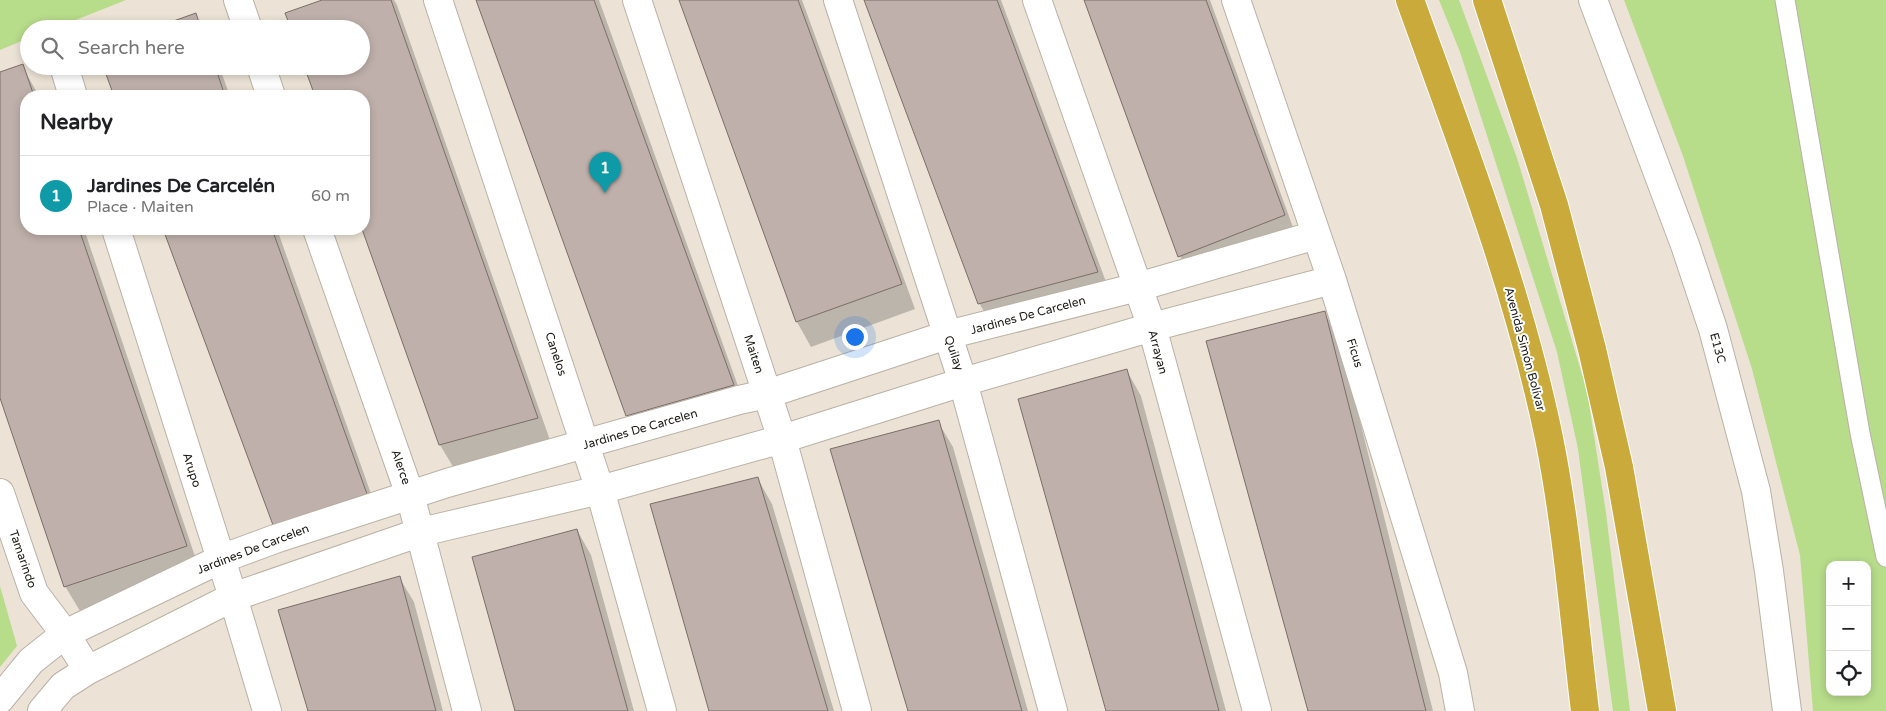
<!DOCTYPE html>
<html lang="en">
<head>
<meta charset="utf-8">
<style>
  body { margin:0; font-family:"Varela Round",sans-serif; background:#f2f2f2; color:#202124 }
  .controls { position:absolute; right:15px; bottom:15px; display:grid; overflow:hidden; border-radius:10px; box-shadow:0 2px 8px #0003 }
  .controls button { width:45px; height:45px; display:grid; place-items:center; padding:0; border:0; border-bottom:1px solid #e0e0e0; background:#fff; color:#202124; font:25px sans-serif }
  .you { position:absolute; left:854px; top:336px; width:18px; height:18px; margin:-12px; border:4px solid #fff; border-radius:50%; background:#1a73e8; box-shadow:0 0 0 8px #1a73e833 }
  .badge { display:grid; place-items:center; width:32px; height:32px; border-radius:50%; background:#db2777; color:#fff; font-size:16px; font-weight:700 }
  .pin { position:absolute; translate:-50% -41px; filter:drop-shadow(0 1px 2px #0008) }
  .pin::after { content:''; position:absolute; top:26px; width:18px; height:15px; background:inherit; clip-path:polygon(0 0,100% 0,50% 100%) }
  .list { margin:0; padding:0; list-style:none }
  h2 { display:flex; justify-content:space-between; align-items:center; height:65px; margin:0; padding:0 20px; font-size:21px }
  h2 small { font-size:16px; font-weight:400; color:#757577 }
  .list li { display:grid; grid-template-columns:32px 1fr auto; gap:15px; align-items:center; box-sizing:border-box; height:80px; padding:0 20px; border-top:1px solid #e0e0e0 }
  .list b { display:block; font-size:19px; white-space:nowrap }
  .list p { margin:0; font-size:16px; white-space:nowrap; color:#757577 }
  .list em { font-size:16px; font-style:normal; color:#757577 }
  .icon { flex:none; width:28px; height:28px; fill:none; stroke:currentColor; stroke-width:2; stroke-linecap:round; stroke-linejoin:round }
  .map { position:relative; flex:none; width:1886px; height:711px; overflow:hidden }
  .search { position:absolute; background:#fff; box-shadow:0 2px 8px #0003; left:20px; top:20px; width:350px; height:55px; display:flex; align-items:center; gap:12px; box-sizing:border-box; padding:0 18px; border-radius:28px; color:#757577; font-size:19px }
  .panel { position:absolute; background:#fff; box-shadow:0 2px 8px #0003; left:20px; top:90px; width:350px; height:145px; border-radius:20px }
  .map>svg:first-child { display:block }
  .green { fill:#b7dc8a; fill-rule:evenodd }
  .shadow { fill:#0003 }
  .building { fill:#bfb0ab; stroke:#7b6d68 }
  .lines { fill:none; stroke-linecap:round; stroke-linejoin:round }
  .lane-casing { stroke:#bab1a6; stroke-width:21 }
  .street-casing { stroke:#bab1a6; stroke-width:30 }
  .secondary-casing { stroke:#bab1a6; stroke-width:30 }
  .highway-casing { stroke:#fff; stroke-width:30 }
  .lane { stroke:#fff; stroke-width:19 }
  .street { stroke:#fff; stroke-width:28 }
  .secondary { stroke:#fff; stroke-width:28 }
  .highway { stroke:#c9aa3b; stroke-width:28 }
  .labels { text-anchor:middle; stroke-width:4; stroke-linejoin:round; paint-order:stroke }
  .street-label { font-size:12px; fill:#1c1914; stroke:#fff }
</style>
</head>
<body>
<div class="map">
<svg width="1886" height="711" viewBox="0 0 1886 711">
  <rect width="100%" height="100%" fill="#ece3d6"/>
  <path class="green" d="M0 0H126L53 29H29V38L0 50Z
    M1439 0H1459L1517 158 1587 391 1606 513 1630 711H1613L1578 449 1557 352 1460 52Z
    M1624 0H1886V711H1813L1800 555 1752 369 1683 156ZM1830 565H1867V692H1830Z
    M0 586 17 646 0 667Z"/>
  <path class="shadow" d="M326 0H394L397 5 551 443 455 470 440 445 363 229 364 96H316L306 66H361V29Z
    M478 0H599L747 411 642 441 627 416Z
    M680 0H802L915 309 811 347 797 322Z
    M865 0H1001L1112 298 994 328 979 303Z
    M1085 0H1210L1298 241 1194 281 1180 256Z
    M22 66 39 96H26V229H84L200 571 80 611 65 586 0 394V73Z
    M104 66H219L230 96H115Z
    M164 229H277L380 519 288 550 274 525Z
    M1324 312 1339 338 1433 711H1309Z
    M1127 371 1141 396 1226 711H1108Z
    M938 422 953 447 1028 711H909Z
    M758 479 772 504 834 711H710Z
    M577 530 591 555 634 711H516Z
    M399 577 414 602 443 711H309Z"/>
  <path class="building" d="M322 0H391L538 418 439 445 362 229H364V96H315L304 66H361V29H291L285 13Z
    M476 0H594L734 385 626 416Z
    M679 0H798L902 284 796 322Z
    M864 0H997L1098 272 978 304Z
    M1084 0H1206L1285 215 1178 257Z
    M196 13 201 29H151Z
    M23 64 34 96H26V229H79L187 546 64 587 0 398V72Z
    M103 66H215L225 96H114Z
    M163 229H272L367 494 273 525Z
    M1325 311 1426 711H1308L1206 341Z
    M1127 369 1219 711H1106L1018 399Z
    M939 420 1022 711H908L830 449Z
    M758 477 828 711H709L650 504Z
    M577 529 628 711H515L472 557Z
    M400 576 436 711H308L278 610Z"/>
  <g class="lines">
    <defs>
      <path id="lane" d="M1785 0 1860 433 1886 557"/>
      <path id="street" d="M238 0 248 29
        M438 0 600 490 662 711
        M637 0 782 439 857 711
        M838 0 963 382 1053 711
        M1037 0 1152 327 1257 711
        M1236 0 1332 280 1453 673 1460 711
        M64 66 73 96
        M261 66 271 96
        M116 229 233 597 267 711
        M317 229 410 495 467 711
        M0 493 34 593 65 634 88 670
        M0 699 31 661 65 634 221 559 275 539 447 483 739 400 767 394 947 335 1138 287 1316 235
        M42 711 63 686 88 670 233 597 421 532 600 490 782 439 963 382 1152 327 1332 280"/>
      <path id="secondary" d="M1593 0 1685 245 1713 329 1756 491 1769 571 1787 711"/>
      <path id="highway" d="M1410 0C1462 144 1518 288 1549 438 1567 528 1574 620 1585 711
        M1487 0 1554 205 1592 349 1619 467 1662 711"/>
    </defs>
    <use href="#lane" class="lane-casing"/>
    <use href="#street" class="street-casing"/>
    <use href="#secondary" class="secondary-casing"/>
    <use href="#highway" class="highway-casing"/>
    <use href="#lane" class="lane"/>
    <use href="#street" class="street"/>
    <use href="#secondary" class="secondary"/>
    <use href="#highway" class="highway"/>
  </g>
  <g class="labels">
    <g class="street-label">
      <text transform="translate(1028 315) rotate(-15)" y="4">Jardines De Carcelen</text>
      <text transform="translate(1718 348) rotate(75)" y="4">E13C</text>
      <text transform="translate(1525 349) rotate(75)" y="4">Avenida Simón Bolívar</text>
      <text transform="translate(1158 352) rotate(75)" y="4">Arrayan</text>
      <text transform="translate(954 353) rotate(71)" y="4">Quilay</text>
      <text transform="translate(1355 353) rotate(73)" y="4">Ficus</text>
      <text transform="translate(556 354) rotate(72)" y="4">Canelos</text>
      <text transform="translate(754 354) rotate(72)" y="4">Maiten</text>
      <text transform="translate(640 429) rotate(-16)" y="4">Jardines De Carcelen</text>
      <text transform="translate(401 467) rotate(71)" y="4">Alerce</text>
      <text transform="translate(192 470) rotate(72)" y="4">Arupo</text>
      <text transform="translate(253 549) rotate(-21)" y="4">Jardines De Carcelen</text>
      <text transform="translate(23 559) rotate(71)" y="4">Tamarindo</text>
    </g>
  </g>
</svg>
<div class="controls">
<button>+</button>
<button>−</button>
<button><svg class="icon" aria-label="locate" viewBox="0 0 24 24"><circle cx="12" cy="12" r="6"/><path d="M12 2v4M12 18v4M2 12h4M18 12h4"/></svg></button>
</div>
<div class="you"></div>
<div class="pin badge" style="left:605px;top:193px;background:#0f9aa8">1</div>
<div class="search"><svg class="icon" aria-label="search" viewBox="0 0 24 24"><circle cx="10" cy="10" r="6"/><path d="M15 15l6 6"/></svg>Search here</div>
<section class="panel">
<h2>Nearby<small></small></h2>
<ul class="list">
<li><span class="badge" style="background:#0f9aa8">1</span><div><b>Jardines De Carcelén</b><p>Place · Maiten</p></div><em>60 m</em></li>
</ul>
</section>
</div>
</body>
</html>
